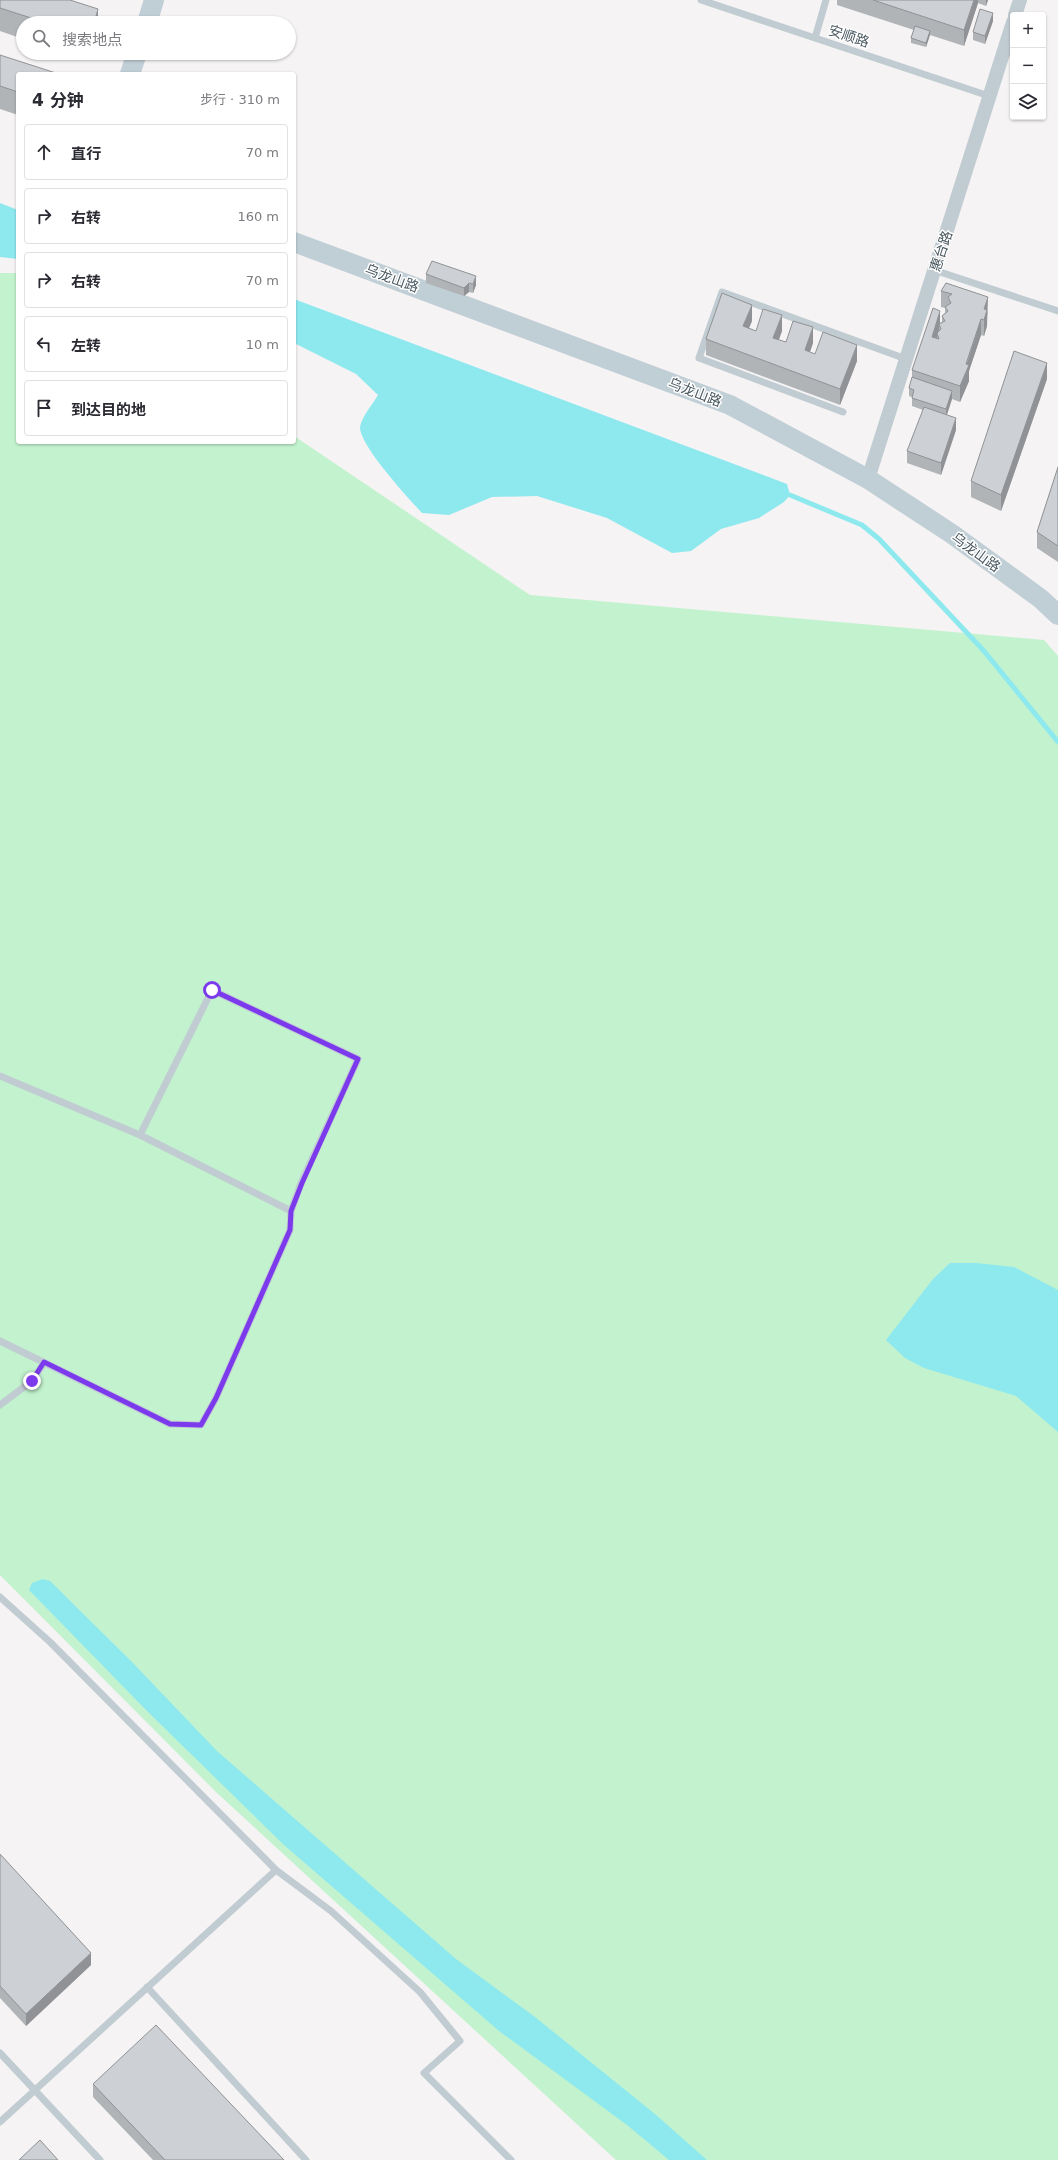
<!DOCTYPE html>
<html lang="zh">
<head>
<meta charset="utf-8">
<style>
  body { margin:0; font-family:"DejaVu Sans","Noto Sans SC",sans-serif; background:#f2f2f3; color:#2b2b33 }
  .controls { position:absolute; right:12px; top:12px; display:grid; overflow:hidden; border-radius:4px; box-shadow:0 1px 3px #0004 }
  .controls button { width:36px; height:36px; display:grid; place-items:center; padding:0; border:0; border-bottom:1px solid #e1e1e2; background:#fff; color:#2b2b33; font:20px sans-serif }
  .stop { position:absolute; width:12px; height:12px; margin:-9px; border:3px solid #7c3aed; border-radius:50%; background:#fff }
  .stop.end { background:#7c3aed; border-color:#fff; box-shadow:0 1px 4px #0008 }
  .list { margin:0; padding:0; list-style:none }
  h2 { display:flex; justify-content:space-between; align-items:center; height:52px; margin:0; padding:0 16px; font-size:17px }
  h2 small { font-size:13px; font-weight:400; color:#7c7c81 }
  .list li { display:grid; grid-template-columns:26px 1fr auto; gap:12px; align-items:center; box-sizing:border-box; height:56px; margin:0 8px 8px; padding:0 8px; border:1px solid #e1e1e2; border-radius:4px }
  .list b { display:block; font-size:15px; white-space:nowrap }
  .list em { font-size:13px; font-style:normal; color:#7c7c81 }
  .icon { flex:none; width:22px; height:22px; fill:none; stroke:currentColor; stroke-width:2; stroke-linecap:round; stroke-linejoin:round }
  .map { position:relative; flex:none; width:1058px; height:2160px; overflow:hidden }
  .search { position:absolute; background:#fff; box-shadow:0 1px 3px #0004; left:16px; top:16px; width:280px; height:44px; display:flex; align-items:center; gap:10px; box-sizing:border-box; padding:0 14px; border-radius:22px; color:#7c7c81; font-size:15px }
  .panel { position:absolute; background:#fff; box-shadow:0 1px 3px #0004; left:16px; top:72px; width:280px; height:372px; border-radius:4px }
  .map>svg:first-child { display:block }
  .green { fill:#c2f2ce }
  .water { fill:#8ee9ef }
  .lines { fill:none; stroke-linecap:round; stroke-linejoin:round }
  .stream { stroke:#8ee9ef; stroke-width:5 }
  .lane { stroke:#c1ccd2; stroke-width:7 }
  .street { stroke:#c1ccd2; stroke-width:14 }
  .secondary { stroke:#c0ced6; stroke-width:20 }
  .wall { fill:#b0b4b7 }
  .shaded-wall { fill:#909295 }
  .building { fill:#cdd1d5; stroke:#909295 }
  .route { stroke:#7c3aed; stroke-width:5 }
  .labels { text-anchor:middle; stroke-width:3; stroke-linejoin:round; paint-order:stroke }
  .street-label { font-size:14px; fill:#4a5961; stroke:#fff }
</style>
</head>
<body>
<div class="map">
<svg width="1058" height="2160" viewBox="0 0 1058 2160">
  <rect width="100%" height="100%" fill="#f5f3f3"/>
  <path class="green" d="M0 273H18V442H294V436L530 595 1044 640 1058 656V2160H616L217 1793 0 1575Z"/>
  <path class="water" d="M0 203 18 210V259L0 257Z
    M294 299 787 484 790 495 784 502 759 518 721 529 691 551 672 553 607 518 537 496 492 497 449 515 422 513C409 499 359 445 360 427 362 416 373 404 378 395L356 374 294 343Z
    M950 1263H976L1014 1267 1058 1290V1432L1016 1396 924 1368 905 1358 886 1340 933 1279Z
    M43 1579 50 1581 132 1662 217 1751 456 1959 535 2017 655 2114 707 2160H669L627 2125 499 2031 284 1845 146 1710 29 1590 32 1583Z"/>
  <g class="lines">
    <path class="stream" d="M790 495 862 525 879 539 984 651 1058 742"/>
    <path class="lane" d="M701 0 989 96
      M815 38 826 0
      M934 270 1058 311
      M843 412 699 358 722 292 906 359
      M0 1076 140 1135 291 1211
      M0 1341 170 1424 201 1425 216 1398 290 1230 291 1211 301 1183 358 1059 212 990 140 1135
      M0 1405 32 1381 44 1363
      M0 1597 50 1642 276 1870 331 1911 420 1992 460 2041 424 2073 511 2160
      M147 1987 306 2160
      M0 2053 100 2160
      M0 2122 276 1870"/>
    <path class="street" d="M1015 15 1020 0
      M868 479 1013 22"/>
    <path class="secondary" d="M147 23 154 0
      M130 74 137 53
      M294 242 730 405 868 479 952 534 1041 599 1058 615"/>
  </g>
  <path class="wall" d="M0 0 98 23H23V39L0 31Z
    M837 0H988L986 6 978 3 964 46 930 35 926 47 911 43V38L914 30 837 5Z
    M993 21 985 44 973 40V32Z
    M68 53H92L90 60Z
    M0 55 18 74V115L0 109Z
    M426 274 476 285 473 293 469 292 464 296 426 283Z
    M946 283 988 313 987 315V326L984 336 981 335 969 371V381L960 402 952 399 947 415 956 430 941 475 907 463V451L923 410 912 406V397L909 396V388L912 377V370L933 308 940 323 942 322V316L945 313V308L941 307V291Z
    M752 321 749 328 756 331H782L779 340 786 342 813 343 810 352 815 354 857 361 840 405 706 355V339Z
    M1047 379 1001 511 971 497V481Z
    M1058 467V562L1037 548V532Z
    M0 1854 91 1965 26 2026 0 1998Z
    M93 2084 284 2160H153L93 2097Z"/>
  <path class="shaded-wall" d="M974 0H978V3L964 46V30Z
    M986 0H988L986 6Z
    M98 9V23H94Z
    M993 13V21L985 44V36Z
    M930 31V35L926 47V43Z
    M90 53H92L90 60Z
    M476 276V285L473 293V284Z
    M469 283V292L464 296V288Z
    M988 297 987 326 984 336V309Z
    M752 305V321L743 342V326Z
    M940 311V327L939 324V330L938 336 937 333V338L932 354V337Z
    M782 315V331L773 354V338Z
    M981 319V335L969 371V381L960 402V386Z
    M813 327V343L805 366V350Z
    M857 345V361L840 405V389Z
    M1047 363V379L1001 511V495Z
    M952 391V399L946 417V409Z
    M956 418V430L941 475V463Z
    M91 1953V1965L26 2026V2014Z"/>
  <path class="building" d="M0 0H70L98 9 94 23H47L0 8Z
    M873 0H974L964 30Z
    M980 9 993 13 985 36 973 32Z
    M915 26 930 31 926 43 911 38Z
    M0 55 59 74H18V92L0 86Z
    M432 261 476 276 473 284 469 283 464 288 426 274Z
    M946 283 988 297 984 309 987 310 984 320 981 319 966 364 969 365 960 386 912 370 933 308 940 311 932 337 939 339 937 333 941 329 939 324 945 321 942 316 948 311 945 307 951 303 948 297 952 294 941 291Z
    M722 293 752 305 743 326 756 331 763 309 782 315 773 338 786 342 793 321 813 327 805 350 815 354 823 332 857 345 840 389 706 339Z
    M1014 351 1047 363 1001 495 971 481Z
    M912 377 952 391 946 409 912 398 914 390 909 388Z
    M924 407 956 418 941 463 907 451Z
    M1058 467V546L1037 532Z
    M0 1854 91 1953 26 2014 0 1986Z
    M156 2025 284 2160H165L93 2084Z
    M40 2140 58 2160H19Z"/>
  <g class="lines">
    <path class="route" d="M32 1381 44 1362 170 1424 201 1425 216 1398 290 1230 291 1211 302 1183 358 1059 212 990"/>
  </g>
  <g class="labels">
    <g class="street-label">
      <text transform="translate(849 36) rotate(18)" y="5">安顺路</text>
      <text transform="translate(941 251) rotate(-72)" y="5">惠台路</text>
      <text transform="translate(392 278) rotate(20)" y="5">乌龙山路</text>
      <text transform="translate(695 392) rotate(21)" y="5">乌龙山路</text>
      <text transform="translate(976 552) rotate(36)" y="5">乌龙山路</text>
    </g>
  </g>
</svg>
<div class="controls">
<button>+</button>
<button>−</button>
<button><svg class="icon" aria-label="layers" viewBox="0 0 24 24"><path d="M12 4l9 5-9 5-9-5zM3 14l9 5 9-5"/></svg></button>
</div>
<div class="stop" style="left:212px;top:990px"></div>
<div class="stop end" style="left:32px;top:1381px"></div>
<div class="search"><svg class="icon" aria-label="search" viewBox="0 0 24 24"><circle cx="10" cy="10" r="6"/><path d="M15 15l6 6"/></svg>搜索地点</div>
<section class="panel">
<h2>4 分钟<small>步行 · 310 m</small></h2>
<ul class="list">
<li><svg class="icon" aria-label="ahead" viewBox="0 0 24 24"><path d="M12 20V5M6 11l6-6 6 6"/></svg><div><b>直行</b></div><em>70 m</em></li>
<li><svg class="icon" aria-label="right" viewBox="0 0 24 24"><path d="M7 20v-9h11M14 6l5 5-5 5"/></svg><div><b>右转</b></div><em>160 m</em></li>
<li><svg class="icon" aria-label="right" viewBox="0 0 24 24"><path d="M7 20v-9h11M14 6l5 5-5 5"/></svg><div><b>右转</b></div><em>70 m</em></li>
<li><svg class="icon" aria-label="left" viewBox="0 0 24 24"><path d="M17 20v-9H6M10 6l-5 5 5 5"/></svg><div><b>左转</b></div><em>10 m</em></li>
<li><svg class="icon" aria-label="arrive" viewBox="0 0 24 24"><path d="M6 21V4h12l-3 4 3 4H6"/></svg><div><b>到达目的地</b></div></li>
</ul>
</section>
</div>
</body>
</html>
